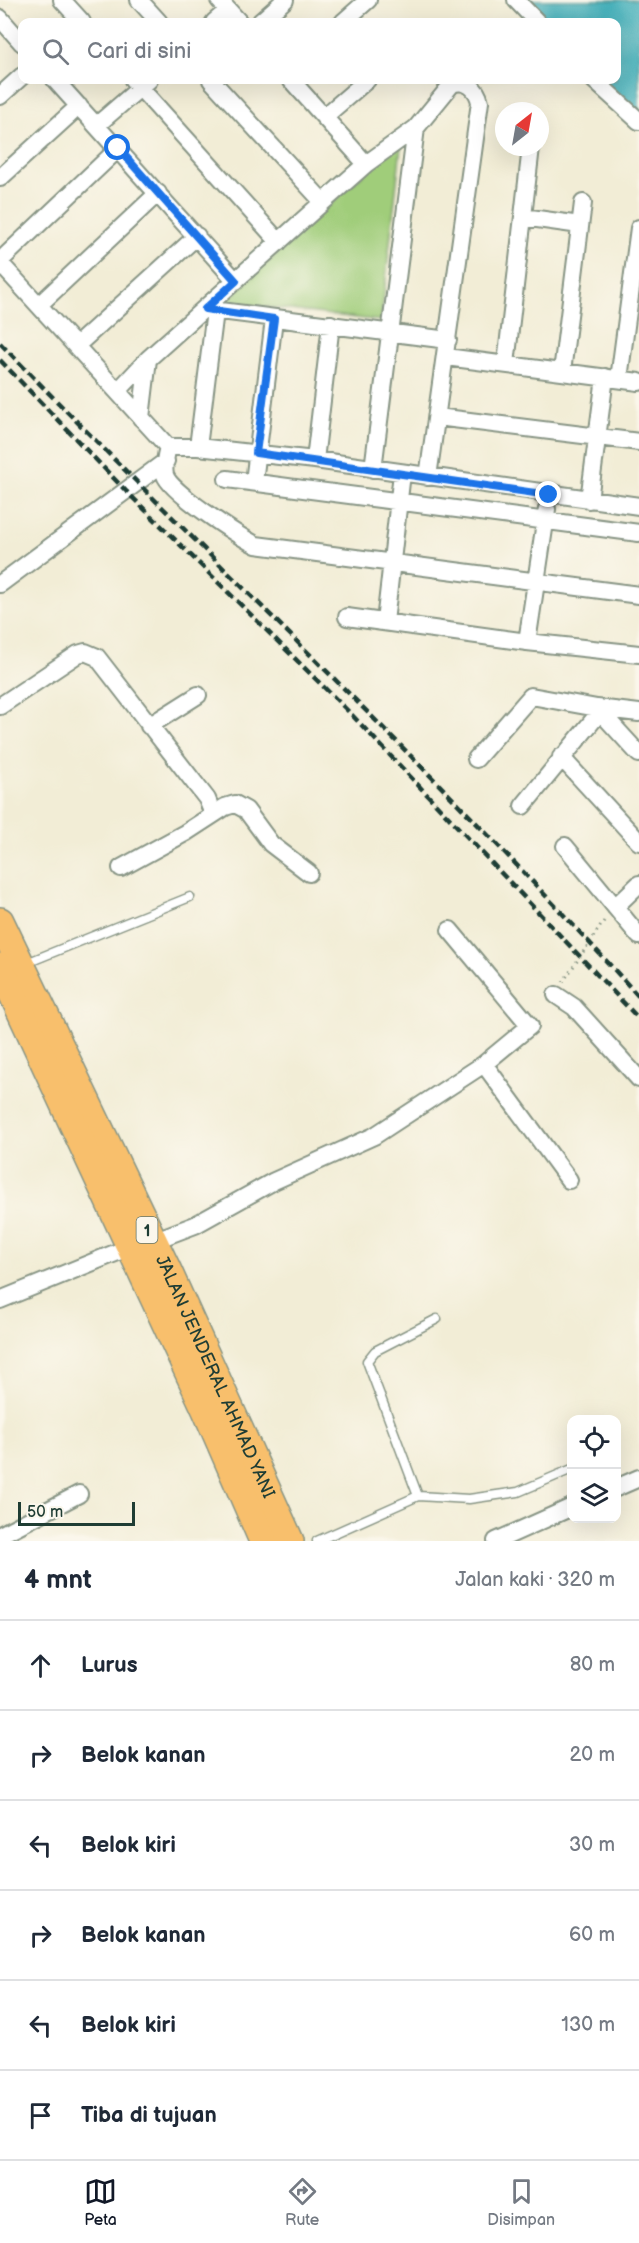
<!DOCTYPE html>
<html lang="id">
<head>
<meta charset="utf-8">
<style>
  body { margin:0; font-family:"Balsamiq Sans",sans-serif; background:#f6f6f7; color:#1f2937 }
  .controls { position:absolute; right:18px; bottom:18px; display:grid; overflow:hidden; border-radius:12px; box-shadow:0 6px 24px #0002 }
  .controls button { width:54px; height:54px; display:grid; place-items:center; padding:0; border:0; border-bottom:2px solid #e0e1e3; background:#fff; color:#1f2937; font:30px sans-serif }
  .compass { position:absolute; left:495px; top:102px; width:54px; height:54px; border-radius:50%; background:#fff; box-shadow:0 6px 24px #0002; rotate:31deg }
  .scale { position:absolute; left:18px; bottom:15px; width:117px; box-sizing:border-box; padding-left:6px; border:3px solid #1f3d34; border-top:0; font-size:16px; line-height:21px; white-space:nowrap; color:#1f3d34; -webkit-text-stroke:4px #fbf7ec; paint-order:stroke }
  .stop { position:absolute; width:18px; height:18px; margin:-14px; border:4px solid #1a73e8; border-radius:50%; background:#fff }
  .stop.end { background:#1a73e8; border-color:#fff; box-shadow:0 2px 6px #0008 }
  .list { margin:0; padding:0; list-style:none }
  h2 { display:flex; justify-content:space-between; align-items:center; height:78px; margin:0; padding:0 24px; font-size:26px }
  h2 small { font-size:20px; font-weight:400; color:#747a83 }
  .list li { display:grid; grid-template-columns:39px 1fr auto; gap:18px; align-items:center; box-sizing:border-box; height:90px; padding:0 24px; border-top:2px solid #e0e1e3 }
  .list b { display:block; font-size:22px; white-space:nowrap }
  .list em { font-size:20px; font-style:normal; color:#747a83 }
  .icon { flex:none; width:33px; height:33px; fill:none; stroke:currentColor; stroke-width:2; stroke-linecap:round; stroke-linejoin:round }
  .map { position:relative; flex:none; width:639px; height:1541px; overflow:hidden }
  .search { position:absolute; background:#fff; box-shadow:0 6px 24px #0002; left:18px; right:18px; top:18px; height:66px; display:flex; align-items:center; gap:15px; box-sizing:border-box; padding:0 21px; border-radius:12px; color:#747a83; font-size:22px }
  .sheet { height:618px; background:#fff }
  nav { display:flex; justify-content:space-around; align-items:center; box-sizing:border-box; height:84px; border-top:2px solid #e0e1e3; background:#fff; font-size:16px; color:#747a83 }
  nav a { display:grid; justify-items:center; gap:3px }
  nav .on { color:#111827 }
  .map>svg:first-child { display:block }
  .green { fill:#a0cd7a; stroke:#608557; stroke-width:1.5 }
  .water { fill:#3bacb7; stroke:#2d7476; stroke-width:1.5 }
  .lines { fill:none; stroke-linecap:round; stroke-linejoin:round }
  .service-casing { stroke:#889585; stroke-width:11 }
  .minor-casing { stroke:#889585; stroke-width:20 }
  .trunk-casing { stroke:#889585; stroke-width:30 }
  .path { stroke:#889585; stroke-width:3; stroke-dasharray:1.5 4.5; stroke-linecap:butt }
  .service { stroke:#fff; stroke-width:8 }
  .minor { stroke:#fff; stroke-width:16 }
  .trunk { stroke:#f8bf6c; stroke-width:27 }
  .rail { stroke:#1f3d34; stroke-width:4.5; stroke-dasharray:9 4.5; stroke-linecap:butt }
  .route { stroke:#1a73e8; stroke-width:8 }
  .labels { text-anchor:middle; stroke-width:5; stroke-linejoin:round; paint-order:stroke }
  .shield { fill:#fbf7ec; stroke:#61756b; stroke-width:1.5 }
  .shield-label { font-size:16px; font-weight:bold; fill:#1f3d34 }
  .street-label { font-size:18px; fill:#1f3d34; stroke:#fbf7ec }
</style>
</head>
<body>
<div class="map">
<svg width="639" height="1541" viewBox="0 0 639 1541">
  <rect width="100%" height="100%" fill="#fbf7ec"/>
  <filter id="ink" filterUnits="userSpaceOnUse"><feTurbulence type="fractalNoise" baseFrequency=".0167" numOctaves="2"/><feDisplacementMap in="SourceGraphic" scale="12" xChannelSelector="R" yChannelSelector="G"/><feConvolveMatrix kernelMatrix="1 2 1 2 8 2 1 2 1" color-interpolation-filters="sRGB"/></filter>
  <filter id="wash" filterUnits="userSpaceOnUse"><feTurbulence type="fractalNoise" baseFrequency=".008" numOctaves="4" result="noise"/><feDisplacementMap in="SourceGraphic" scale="24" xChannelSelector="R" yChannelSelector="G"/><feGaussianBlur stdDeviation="1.35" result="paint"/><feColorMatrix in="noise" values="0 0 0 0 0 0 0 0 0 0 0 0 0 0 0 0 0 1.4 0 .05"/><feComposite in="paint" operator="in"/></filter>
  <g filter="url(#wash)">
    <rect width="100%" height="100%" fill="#f2edd6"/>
    <path class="green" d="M402 138 381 321 225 302Z"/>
    <path class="water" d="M516 0H639V121L594 80H616V22H537Z"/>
  </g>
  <g filter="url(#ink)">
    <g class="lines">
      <defs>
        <path id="service" d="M24 964 190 897
          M418 1496 367 1361 375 1351 437 1319
          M317 1541 418 1496 469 1499 518 1492 572 1469"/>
        <path id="minor" d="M62 0 82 22
          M139 0 159 22
          M219 0 239 22
          M516 0 537 22
          M0 18 22 43
          M214 22 228 10
          M260 22 285 0
          M343 22 368 0
          M55 80 236 281
          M133 80 279 242
          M211 80 323 202
          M291 80 366 164
          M594 80 639 121
          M0 96 22 76
          M324 117 367 80
          M97 125 149 80
          M0 178 79 106
          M523 217 580 225
          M0 261 118 149
          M0 263 168 447
          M39 305 158 193
          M205 309 448 340
          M76 346 197 236
          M446 357 639 382
          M506 364 531 147
          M562 372 583 203
          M619 379 639 228
          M118 391 148 359 323 202 366 164 416 128 452 84C466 79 477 88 480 102L428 477
          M437 417 639 442
          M141 418 148 359
          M198 447 215 311
          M315 460 331 324
          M373 469 416 128
          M227 479 639 533
          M254 482 274 319
          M589 500 605 377
          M639 506 315 460 198 447H168C166 455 163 466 165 475 170 492 239 536 256 545L639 595
          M0 584 166 461
          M347 617 527 642 639 654
          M385 622 402 473
          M527 642 547 509
          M0 706 78 654 85 652 97 657 207 799 213 814
          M597 708 639 754
          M149 726 198 695
          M561 757 639 842
          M476 759 531 696 597 708 639 713
          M523 806 599 713
          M565 846 639 936
          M121 868 185 833 225 807 235 804 246 810 271 844 309 873
          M615 907 639 884
          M556 995 574 1007 639 1079
          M484 1064 569 1180
          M0 1300 130 1247 153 1241 195 1225 274 1181 374 1136 484 1064 530 1026 450 930
          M616 1488 639 1478
          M0 1535 79 1494
          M496 1541 572 1507"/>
        <g id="trunk">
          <path id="s1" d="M0 921 167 1269 290 1541"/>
          <path d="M0 967 206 1410 263 1541"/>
        </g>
      </defs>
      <use href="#service" class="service-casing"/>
      <use href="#minor" class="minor-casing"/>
      <use href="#trunk" class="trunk-casing"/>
      <path class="path" d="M563 982 606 918"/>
      <use href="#service" class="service"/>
      <use href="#minor" class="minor"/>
      <use href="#trunk" class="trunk"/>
      <path class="rail" d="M0 343C212 562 435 770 639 997
        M0 360 126 491 352 715 639 1019"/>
    </g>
  </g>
  <g class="lines" filter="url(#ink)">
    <path class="route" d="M118 148 236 281 205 309 274 319 256 453 549 495"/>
  </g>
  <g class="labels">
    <rect class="shield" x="136.5" y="1217" width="21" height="26" rx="4.5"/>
    <g class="shield-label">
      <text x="147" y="1236">1</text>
    </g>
    <g class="street-label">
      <text dy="6" stroke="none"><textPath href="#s1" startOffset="504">JALAN JENDERAL AHMAD YANI</textPath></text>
    </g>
  </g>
</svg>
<div class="controls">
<button><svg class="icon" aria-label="locate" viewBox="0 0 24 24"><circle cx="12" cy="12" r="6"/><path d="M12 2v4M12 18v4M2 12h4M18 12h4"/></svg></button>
<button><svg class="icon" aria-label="layers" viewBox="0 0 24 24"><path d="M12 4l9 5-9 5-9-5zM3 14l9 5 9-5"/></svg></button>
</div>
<svg class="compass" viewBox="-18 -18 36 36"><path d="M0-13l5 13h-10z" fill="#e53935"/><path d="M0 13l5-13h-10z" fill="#747a83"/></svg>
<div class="scale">50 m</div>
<div class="stop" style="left:118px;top:148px"></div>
<div class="stop end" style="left:549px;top:495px"></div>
<div class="search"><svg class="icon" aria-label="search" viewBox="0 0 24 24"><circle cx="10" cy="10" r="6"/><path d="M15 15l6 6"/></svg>Cari di sini</div>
</div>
<section class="sheet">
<h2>4 mnt<small>Jalan kaki · 320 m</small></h2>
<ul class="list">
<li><svg class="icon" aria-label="ahead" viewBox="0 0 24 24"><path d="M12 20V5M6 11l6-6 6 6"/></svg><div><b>Lurus</b></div><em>80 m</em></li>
<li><svg class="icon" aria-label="right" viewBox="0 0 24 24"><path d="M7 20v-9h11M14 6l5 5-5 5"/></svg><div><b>Belok kanan</b></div><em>20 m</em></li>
<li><svg class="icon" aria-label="left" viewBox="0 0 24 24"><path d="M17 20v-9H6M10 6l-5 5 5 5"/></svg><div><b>Belok kiri</b></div><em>30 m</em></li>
<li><svg class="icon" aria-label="right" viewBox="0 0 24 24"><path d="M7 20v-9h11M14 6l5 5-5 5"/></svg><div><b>Belok kanan</b></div><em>60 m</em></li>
<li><svg class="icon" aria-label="left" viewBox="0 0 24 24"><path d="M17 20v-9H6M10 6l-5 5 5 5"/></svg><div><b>Belok kiri</b></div><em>130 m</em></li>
<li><svg class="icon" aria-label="arrive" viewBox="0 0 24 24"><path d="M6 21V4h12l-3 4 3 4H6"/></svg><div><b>Tiba di tujuan</b></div></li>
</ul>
</section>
<nav>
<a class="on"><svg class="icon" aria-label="map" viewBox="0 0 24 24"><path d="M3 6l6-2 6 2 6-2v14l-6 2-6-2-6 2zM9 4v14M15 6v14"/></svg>Peta</a>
<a><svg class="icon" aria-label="directions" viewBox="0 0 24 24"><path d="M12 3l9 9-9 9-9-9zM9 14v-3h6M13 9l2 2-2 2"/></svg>Rute</a>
<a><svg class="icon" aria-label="saved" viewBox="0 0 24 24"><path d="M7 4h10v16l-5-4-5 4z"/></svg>Disimpan</a>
</nav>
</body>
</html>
